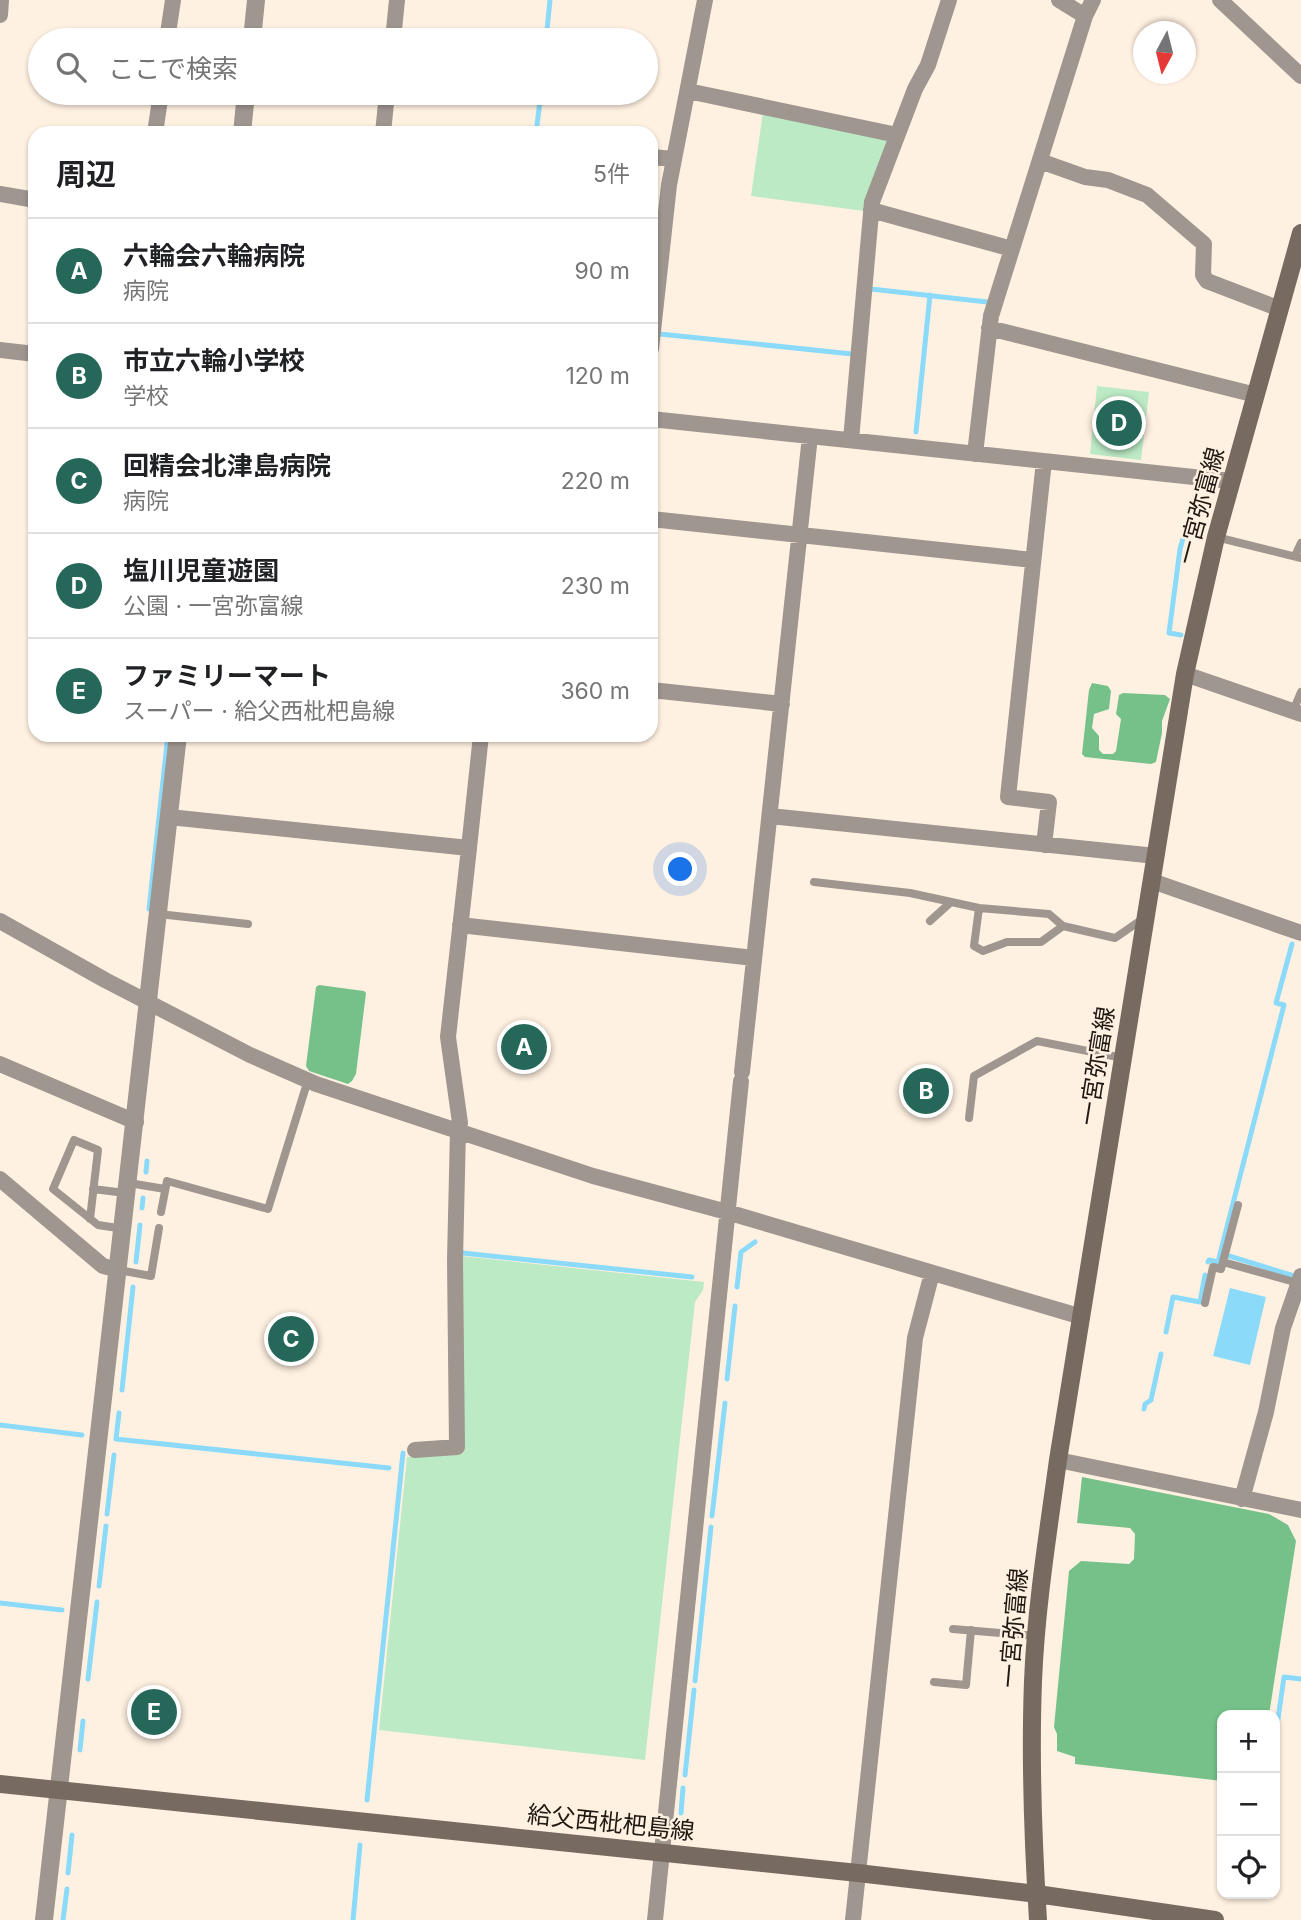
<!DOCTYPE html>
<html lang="ja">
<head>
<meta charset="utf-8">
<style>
  body { margin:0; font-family:Inter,"Noto Sans JP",sans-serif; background:#f2f2f2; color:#202124 }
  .controls { position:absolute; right:21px; bottom:21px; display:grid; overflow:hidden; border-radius:14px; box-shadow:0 2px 5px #0004 }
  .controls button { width:63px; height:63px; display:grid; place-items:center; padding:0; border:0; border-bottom:2px solid #e0e0e0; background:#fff; color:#202124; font:35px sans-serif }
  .compass { position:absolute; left:1133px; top:21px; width:63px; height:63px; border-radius:50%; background:#fff; box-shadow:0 2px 5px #0004; rotate:187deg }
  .you { position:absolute; left:681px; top:870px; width:24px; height:24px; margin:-18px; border:5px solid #fff; border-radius:50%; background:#1a73e8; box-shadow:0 0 0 10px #1a73e833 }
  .badge { display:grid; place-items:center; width:46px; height:46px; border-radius:50%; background:#256859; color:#fff; font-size:23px; font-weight:700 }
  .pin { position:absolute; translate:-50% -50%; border:4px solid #fff; box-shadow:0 2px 7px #0006 }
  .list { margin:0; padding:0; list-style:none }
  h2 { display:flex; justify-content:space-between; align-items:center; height:91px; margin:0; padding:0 28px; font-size:30px }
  h2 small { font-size:23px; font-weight:400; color:#757577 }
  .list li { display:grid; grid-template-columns:46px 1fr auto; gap:21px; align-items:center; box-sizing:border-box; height:105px; padding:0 28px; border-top:2px solid #e0e0e0 }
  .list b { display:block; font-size:26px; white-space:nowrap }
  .list p { margin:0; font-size:23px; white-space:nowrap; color:#757577 }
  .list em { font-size:23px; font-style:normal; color:#757577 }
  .icon { flex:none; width:38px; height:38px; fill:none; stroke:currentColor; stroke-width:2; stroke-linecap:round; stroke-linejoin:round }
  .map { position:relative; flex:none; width:1301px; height:1920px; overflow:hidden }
  .search { position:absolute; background:#fff; box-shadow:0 2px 5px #0004; left:28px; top:28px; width:630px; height:77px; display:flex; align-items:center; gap:18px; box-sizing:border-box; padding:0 24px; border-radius:38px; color:#757577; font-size:26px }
  .panel { position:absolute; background:#fff; box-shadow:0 2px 5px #0004; left:28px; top:126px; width:630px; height:616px; border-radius:21px }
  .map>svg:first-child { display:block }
  .green { fill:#bceac5 }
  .forest { fill:#75c189 }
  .water { fill:#8bdafa }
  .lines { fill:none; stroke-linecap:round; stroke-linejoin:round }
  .stream { stroke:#8bdafa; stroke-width:5 }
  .service { stroke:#a09690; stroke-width:8 }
  .minor { stroke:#a09690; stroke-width:16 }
  .tertiary { stroke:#a09690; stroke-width:18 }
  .secondary { stroke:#776a60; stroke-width:18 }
  .labels { text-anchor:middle; stroke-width:5; stroke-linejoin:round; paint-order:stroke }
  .street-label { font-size:24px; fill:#1f1912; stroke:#fff1e1 }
</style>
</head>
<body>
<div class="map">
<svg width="1301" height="1920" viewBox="0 0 1301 1920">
  <rect width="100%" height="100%" fill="#fff1e1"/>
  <path class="green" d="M763 112 885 137 888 143 864 211 751 196Z
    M1097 386 1149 392 1141 460 1090 454Z
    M462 1256 704 1282 703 1290 695 1302 645 1760 379 1730 407 1457 463 1453Z"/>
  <path class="forest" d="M1092 683 1108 686 1111 691 1109 709 1094 714 1092 728 1099 736V750L1103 754H1113L1116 751 1121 719 1116 714 1119 695 1123 693 1165 695 1170 699 1162 721V733L1156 762 1151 764 1085 757 1082 754 1089 690Z
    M319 985 364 991 366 993 356 1074 352 1081 348 1084 309 1071 306 1066 316 987Z
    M1082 1477 1269 1514 1288 1525 1296 1541 1269 1715H1222V1781L1075 1764V1757L1057 1751V1734L1054 1727 1069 1571 1081 1561 1129 1564 1134 1559 1135 1534 1130 1528 1077 1523Z"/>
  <path class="water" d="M1230 1288 1266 1297 1250 1365 1213 1356Z"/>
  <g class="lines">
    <path class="stream" d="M546 40 550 0
      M536 133 541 93
      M871 289 987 302
      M660 334 852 354
      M916 432 930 295
      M1181 635 1169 633 1180 549 1197 490
      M149 909 168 735
      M146 1172 147 1161
      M142 1208 143 1198
      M463 1253 692 1277
      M1229 1256 1294 1276
      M136 1262 140 1225
      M1208 1262 1209 1260 1218 1262 1220 1254 1284 1005 1276 1003 1292 944
      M737 1287 741 1252 755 1242
      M1166 1332 1173 1297 1200 1302 1205 1275
      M727 1379 735 1306
      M122 1390 133 1287
      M1144 1409 1145 1404 1151 1400 1161 1354
      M119 1413 116 1439 389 1468
      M0 1425 82 1435
      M107 1514 114 1455
      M712 1516 725 1403
      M99 1586 106 1526
      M0 1603 62 1610
      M88 1679 97 1602
      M695 1681 711 1527
      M1275 1740 1284 1677 1301 1679
      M80 1750 83 1721
      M685 1775 694 1690
      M367 1800 403 1453
      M681 1813 683 1788
      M68 1873 72 1835
      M63 1920 67 1889
      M353 1920 360 1845"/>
    <path class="service" d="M1216 537 1301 558
      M1295 556 1301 543
      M1293 711 1301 692
      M814 882 910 893 979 908 1049 914 1063 926 1115 938 1144 918
      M979 908 974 946 983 951 1007 942H1041L1063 926
      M159 914 248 924
      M930 921 951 902
      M969 1118 974 1076 1037 1041 1123 1058
      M129 1183 165 1189
      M93 1189 125 1193
      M161 1212 167 1181 268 1209 308 1080
      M90 1219 98 1150 74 1140 53 1189 98 1225 124 1229
      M1223 1262 1298 1283
      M119 1270 151 1276 159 1228
      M1205 1303 1213 1267 1221 1269 1238 1205
      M953 1629 1037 1636
      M934 1682 966 1685 971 1630"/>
    <path class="minor" d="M1059 0 1085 16
      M1220 0 1301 76
      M0 15 1 0
      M167 40 173 0
      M393 40 397 0
      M688 91 897 135
      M155 133 161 93
      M383 133 387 93
      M651 157 674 159
      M1040 161 1085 177 1108 180 1147 195 1204 244 1203 275 1207 281 1280 309
      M0 194 35 200
      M871 210 1012 249
      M989 328 1256 395
      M651 349 669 185 705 0
      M0 350 35 354
      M651 419 1231 481
      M851 440 872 202 915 89 928 65 949 0
      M975 454 991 316 1085 16 1093 0
      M1044 461 1008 797 1049 802 1044 845
      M651 519 1033 560
      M1185 674 1301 714
      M651 690 782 704
      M770 816 1156 856
      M169 817 469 848 448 1037 460 1123 458 1130 455 1260 457 1447 415 1450
      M469 848 481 735
      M1152 881 1301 933
      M0 921 105 980 250 1055 316 1084 593 1176 727 1212 1082 1317
      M460 925 754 958
      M0 1064 136 1122
      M742 1072 810 436
      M0 1179 103 1266 119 1270
      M1058 1460 1301 1510
      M1242 1499 1266 1412 1283 1328 1301 1276
      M655 1920 741 1081
      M853 1920 915 1338 932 1273"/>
    <path class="tertiary" d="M252 40 256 0
      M242 133 246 93
      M44 1920 178 735"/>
    <path class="secondary" d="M0 1784 858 1873 1037 1894 1215 1920
      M1038 1920C1033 1841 1030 1760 1033 1681 1036 1607 1048 1533 1058 1460L1185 674 1216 537 1301 233"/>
  </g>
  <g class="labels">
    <g class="street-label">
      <text transform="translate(1201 506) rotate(-75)" y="8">一宮弥富線</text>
      <text transform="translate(1097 1066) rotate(-81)" y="8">一宮弥富線</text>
      <text transform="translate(1014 1628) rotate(-85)" y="8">一宮弥富線</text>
      <text transform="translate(611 1823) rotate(6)" y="8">給父西枇杷島線</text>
    </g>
  </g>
</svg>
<div class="controls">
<button>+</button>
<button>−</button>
<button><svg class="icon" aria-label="locate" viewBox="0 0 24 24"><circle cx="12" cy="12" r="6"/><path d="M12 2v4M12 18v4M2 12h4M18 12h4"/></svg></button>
</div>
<svg class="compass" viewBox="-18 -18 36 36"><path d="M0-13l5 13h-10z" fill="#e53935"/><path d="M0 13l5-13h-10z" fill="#757577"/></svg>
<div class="you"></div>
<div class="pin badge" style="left:524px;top:1047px">A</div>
<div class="pin badge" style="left:926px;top:1091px">B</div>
<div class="pin badge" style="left:291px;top:1339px">C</div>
<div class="pin badge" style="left:1119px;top:423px">D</div>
<div class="pin badge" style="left:154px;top:1712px">E</div>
<div class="search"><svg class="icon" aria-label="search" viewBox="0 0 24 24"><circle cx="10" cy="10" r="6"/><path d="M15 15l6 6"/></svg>ここで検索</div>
<section class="panel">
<h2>周辺<small>5件</small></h2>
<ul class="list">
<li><span class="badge">A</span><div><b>六輪会六輪病院</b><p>病院</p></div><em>90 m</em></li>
<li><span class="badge">B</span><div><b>市立六輪小学校</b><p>学校</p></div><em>120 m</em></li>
<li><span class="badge">C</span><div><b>回精会北津島病院</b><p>病院</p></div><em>220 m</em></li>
<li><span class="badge">D</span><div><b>塩川児童遊園</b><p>公園 · 一宮弥富線</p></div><em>230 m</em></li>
<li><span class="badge">E</span><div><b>ファミリーマート</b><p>スーパー · 給父西枇杷島線</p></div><em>360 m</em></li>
</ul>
</section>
</div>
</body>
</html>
